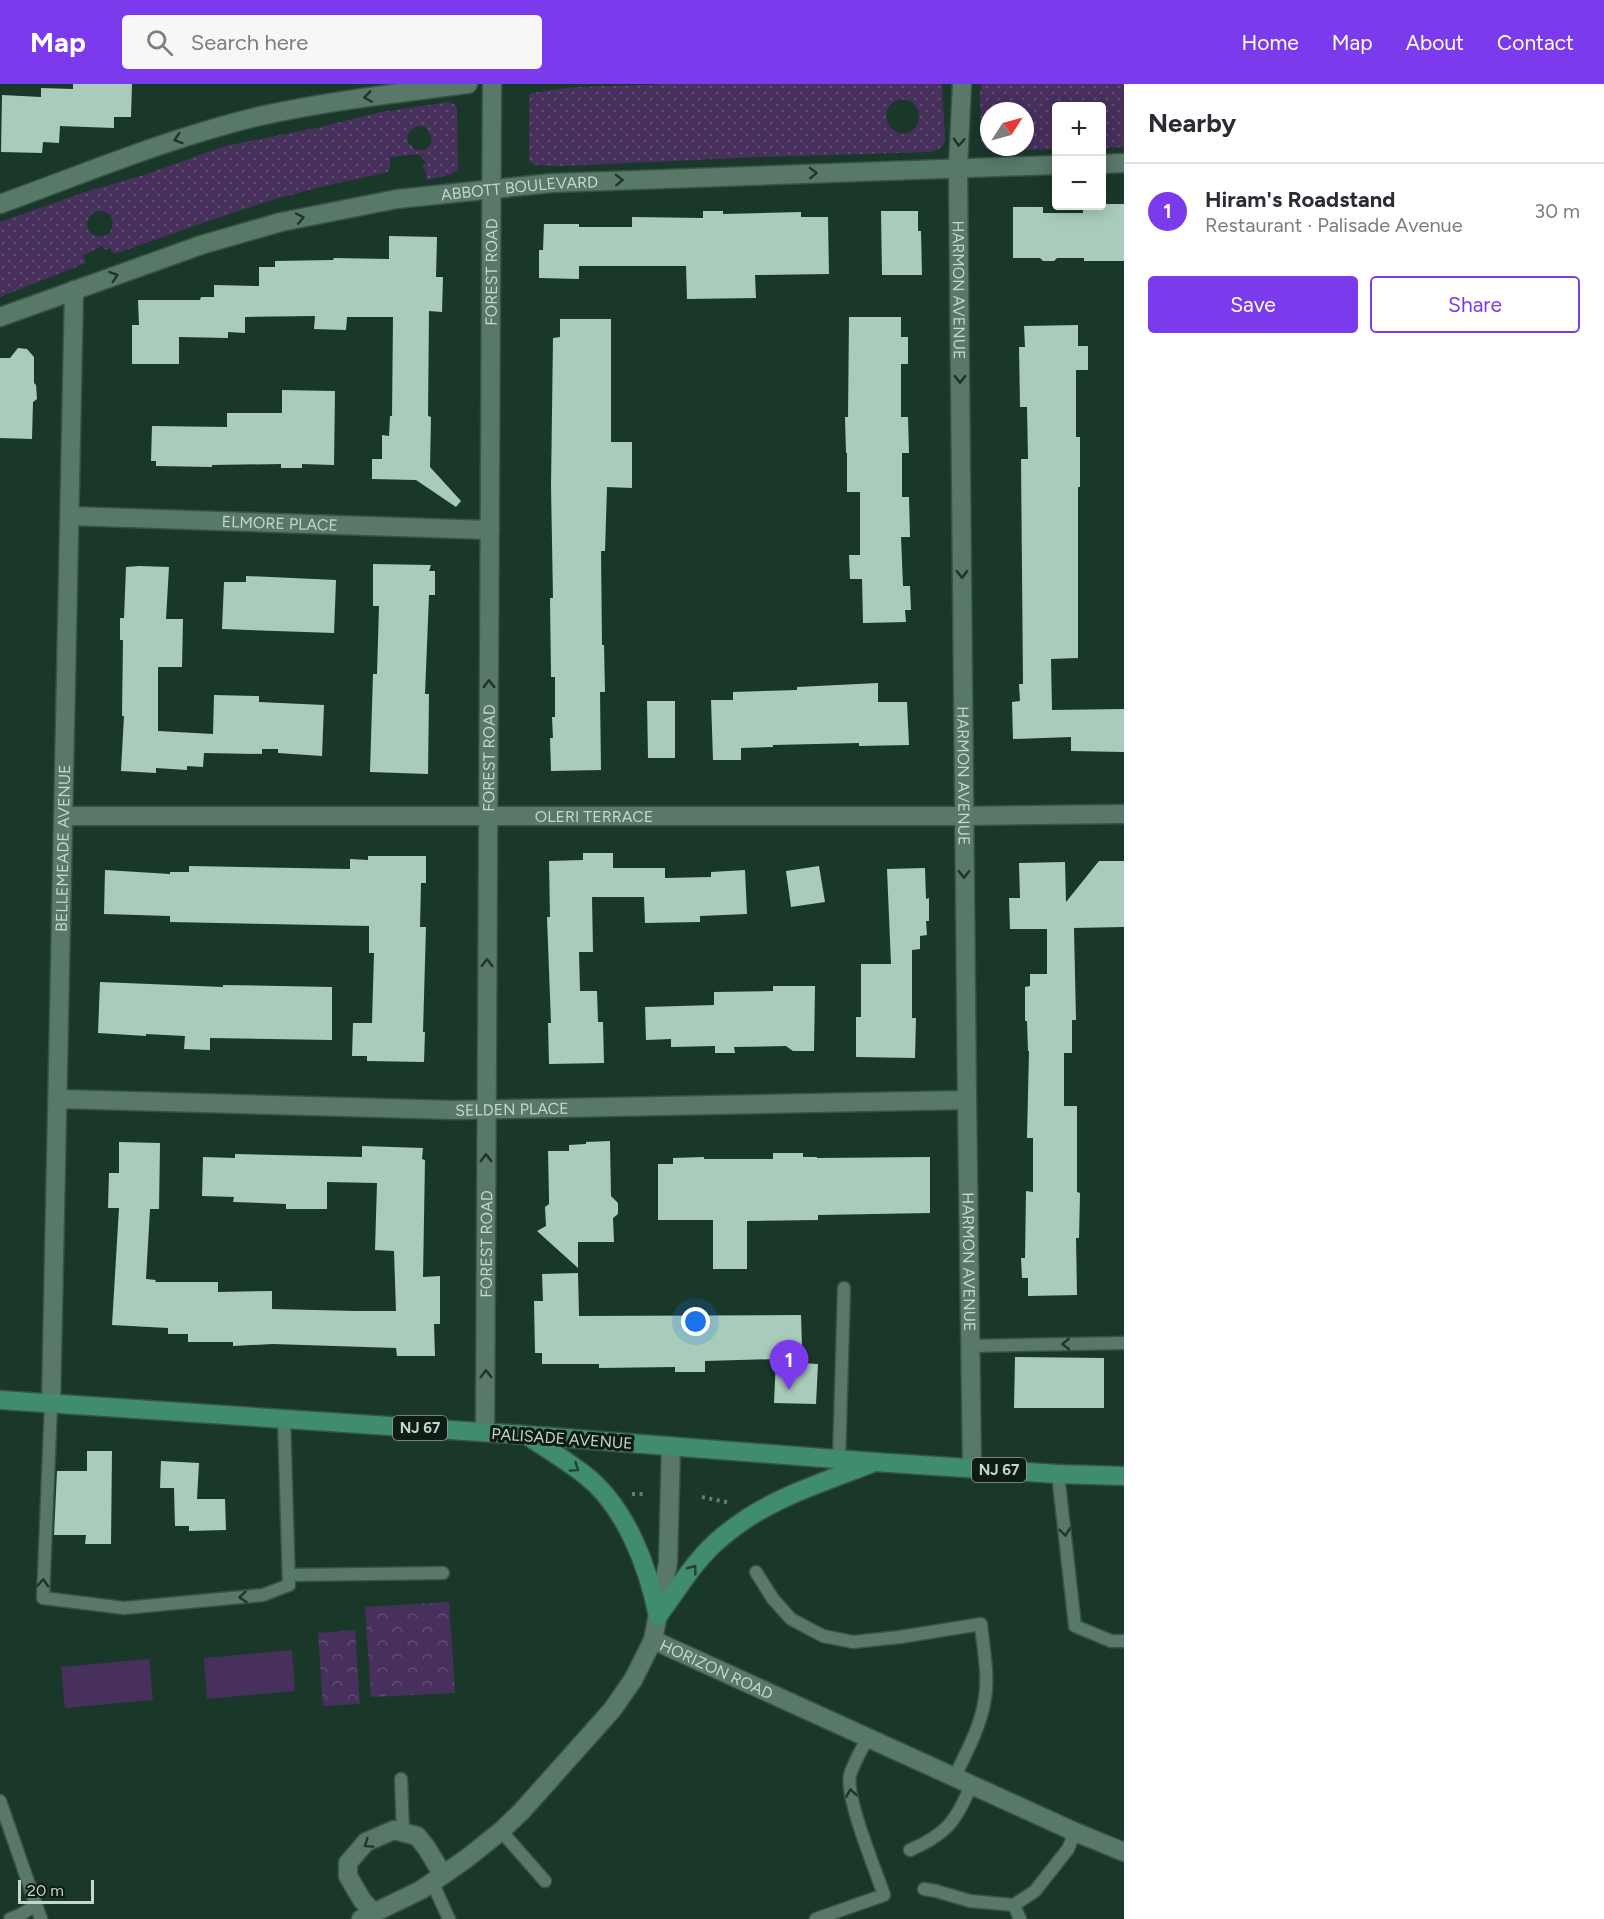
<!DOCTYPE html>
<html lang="en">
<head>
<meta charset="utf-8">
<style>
  body { margin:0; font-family:Figtree,sans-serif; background:#f7f7f7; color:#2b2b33 }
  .controls { position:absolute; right:18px; top:18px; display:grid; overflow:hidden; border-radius:6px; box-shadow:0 3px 15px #0003 }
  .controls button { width:54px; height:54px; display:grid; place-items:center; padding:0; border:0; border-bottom:2px solid #e1e1e2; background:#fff; color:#2b2b33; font:30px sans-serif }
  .compass { position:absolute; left:980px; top:18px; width:54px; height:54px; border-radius:50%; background:#fff; box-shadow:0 3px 15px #0003; rotate:54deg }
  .scale { position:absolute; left:18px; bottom:15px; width:76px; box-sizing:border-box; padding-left:6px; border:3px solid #c5d6cd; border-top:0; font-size:16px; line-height:21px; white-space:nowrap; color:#c5d6cd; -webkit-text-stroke:4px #0f1c16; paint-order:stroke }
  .you { position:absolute; left:696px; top:1238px; width:21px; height:21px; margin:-15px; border:4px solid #fff; border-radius:50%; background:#1a73e8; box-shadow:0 0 0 9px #1a73e833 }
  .badge { display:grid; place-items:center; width:39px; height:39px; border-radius:50%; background:#7c3aed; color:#fff; font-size:20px; font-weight:700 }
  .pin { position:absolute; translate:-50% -50px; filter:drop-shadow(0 2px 3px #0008) }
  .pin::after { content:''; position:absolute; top:32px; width:21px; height:18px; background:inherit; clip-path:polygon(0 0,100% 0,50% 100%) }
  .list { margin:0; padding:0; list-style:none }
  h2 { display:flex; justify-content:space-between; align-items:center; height:78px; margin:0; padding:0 24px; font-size:26px }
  h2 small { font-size:20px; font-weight:400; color:#7c7c81 }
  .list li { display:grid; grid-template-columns:39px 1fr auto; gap:18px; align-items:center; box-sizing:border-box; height:96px; padding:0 24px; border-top:2px solid #e1e1e2 }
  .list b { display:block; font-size:22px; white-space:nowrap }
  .list p { margin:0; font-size:20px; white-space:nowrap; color:#7c7c81 }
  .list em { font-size:20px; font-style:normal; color:#7c7c81 }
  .actions { display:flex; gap:12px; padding:18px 24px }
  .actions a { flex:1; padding:14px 0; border:2px solid #7c3aed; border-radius:6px; text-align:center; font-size:21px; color:#7c3aed }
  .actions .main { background:#7c3aed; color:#fff }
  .icon { flex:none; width:33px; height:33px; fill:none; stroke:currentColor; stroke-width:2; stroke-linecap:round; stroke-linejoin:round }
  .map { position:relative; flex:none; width:1124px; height:1835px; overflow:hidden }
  header { display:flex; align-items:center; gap:36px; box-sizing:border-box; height:84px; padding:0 30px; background:#7c3aed; color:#fff }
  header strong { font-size:28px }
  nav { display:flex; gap:33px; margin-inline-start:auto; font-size:21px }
  .search { width:420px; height:54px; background:#f7f7f7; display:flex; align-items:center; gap:15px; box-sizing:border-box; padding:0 21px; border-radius:6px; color:#7c7c81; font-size:22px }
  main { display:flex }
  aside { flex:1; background:#fff }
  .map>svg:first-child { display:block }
  .grass { fill:url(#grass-dots); fill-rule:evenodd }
  .park { fill:url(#park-crowns) }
  .garden { fill:#47305c }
  .building { fill:#a9ccba }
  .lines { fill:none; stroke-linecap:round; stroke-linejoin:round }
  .lane-casing { stroke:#385247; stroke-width:15 }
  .street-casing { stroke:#385247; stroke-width:21 }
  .primary-casing { stroke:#385247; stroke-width:21 }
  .path { stroke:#667f73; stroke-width:4; stroke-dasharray:3 4.5; stroke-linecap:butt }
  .lane { stroke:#587868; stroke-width:12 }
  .street { stroke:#587868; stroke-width:18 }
  .primary { stroke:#408d6e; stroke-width:18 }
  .oneway { stroke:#21332a }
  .oneway2 { stroke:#204435 }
  .labels { text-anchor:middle; stroke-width:6; stroke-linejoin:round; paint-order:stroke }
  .shield { fill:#0f1c16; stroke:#8e9e96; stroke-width:1.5 }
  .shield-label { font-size:15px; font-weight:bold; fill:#c5d6cd }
  .street-label { font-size:16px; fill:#c5d6cd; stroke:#0f1c16 }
</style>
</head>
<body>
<header>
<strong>Map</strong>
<div class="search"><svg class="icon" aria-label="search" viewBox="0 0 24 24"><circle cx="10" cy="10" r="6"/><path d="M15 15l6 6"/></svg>Search here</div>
<nav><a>Home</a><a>Map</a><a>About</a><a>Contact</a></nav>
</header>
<main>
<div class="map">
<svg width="1124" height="1835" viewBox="0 0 1124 1835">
  <defs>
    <pattern id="grass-dots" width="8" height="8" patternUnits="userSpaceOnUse" patternTransform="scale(1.5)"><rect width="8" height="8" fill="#47305c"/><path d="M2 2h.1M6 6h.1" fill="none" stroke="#604d72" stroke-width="1.8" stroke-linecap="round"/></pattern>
    <pattern id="park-crowns" width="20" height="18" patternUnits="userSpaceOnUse" patternTransform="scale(1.5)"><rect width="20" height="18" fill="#47305c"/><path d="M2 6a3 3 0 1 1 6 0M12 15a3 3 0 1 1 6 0" fill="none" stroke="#604d72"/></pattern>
  </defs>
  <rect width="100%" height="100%" fill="#1a382a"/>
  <path class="grass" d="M674 0H942L945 55C943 64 939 67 929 68L759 73 564 82 536 81 529 78V11L531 9 575 3ZM901 15 912 18 919 27C920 34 919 40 914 45 894 63 870 24 901 15Z
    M982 0H1124V63L1102 64V22H1056V65L992 67 984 63 981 57 980 7ZM989 27H1025V63H989Z
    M448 18 456 21 457 25 458 86 452 90 426 96 427 89 422 83 426 78 419 70 390 73V81L388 88C367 93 345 97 325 102 253 119 184 146 114 170L110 164 106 166 102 162 83 172 86 179 0 213V138L82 109 147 90 225 62 316 44 381 28ZM418 42 426 43 432 54C431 63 425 68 415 66L408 58C407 50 410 44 418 42ZM96 127C105 126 110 129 113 137L110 149C91 161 77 138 96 127Z"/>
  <path class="park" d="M449 1518 455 1609 371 1613 365 1523Z
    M355 1546 360 1620 323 1622 318 1549Z"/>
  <path class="garden" d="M292 1566 295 1607 207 1615 204 1574Z
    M149 1575 153 1616 65 1624 61 1583Z"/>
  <path class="building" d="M73 0H132L131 33H114V44L60 42 59 59 43 58 42 69 1 68 2 11 41 13V4L73 5Z
    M1104 120H1124V177H1084V174H1057L1054 177H1043L1040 174H1013V123H1043V129H1083V124H1104Z
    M703 127H723V130L801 128V133H828L829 190 755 191 756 214 687 215 686 182H579V195L539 194V166H543L544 140H579V143H632V133L703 134Z
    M881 127H918V147H921L922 191H882Z
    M389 152 437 153 436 193H443L442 228 429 227 428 332 431 333 430 383 461 417 456 423 416 396 372 395V375H382V351L389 352 390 332H392L393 233H347L346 246 314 245 315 232 245 233V249L228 248V254L179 253V280H132V241H139L138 216H200L201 213H214V201L259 202V183H275V177L333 176 334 174 389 175Z
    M849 233H901V253H908V280H901V333H908L909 369H902V413H909L910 453H901L903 502H910L911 526H905L906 538 863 539 862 495H850L849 471H860V408H847V369H846L845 333H848Z
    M560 235H611V358H632V404L607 403 605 467H601L602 561H604L605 608H600L601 686 551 687 550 654H553L552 633H555V593H551L550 514H553L551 402 553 254 560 253Z
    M1078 241V262H1088V286H1076V353H1080V403H1078V574L1051 575 1052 626 1124 625V668L1071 667V653L1013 655 1012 618 1020 617 1019 600H1023L1021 375H1028L1027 323H1020L1019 263H1025L1024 242Z
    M18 264 27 265 34 273V299L36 301 37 315 33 318 32 355 0 354V274H10Z
    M282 306 335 307 334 381 302 380V384H281V380L212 381V383L156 382V377H151L152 342 227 343V329H282Z
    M373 480 431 481 429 487H435V511H429L425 610H429L428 690 370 688 373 590H377L379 522H373Z
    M139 482 169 483 166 535H183L182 583H158V647L213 650 214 611 259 612V618L324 621 322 672 278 669V665H262V670L204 669 203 683 187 682V686L156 684V689L121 687 124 632H122L123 556H120V534H124L126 483Z
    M246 492 336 496 334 549 222 545 224 498H246Z
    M878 599V618H907L909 661 859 662V659L773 661V663L741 664V676H713L711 616H733V608L797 606V603Z
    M647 617H675V674H648Z
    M583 769H613V784H665V794L711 793V788L745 786 747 830 700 832V838L645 839 644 813H592L593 868H579L580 907H597L598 938H603L604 979 549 980 548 939H551L547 833H550L549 777 583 776Z
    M368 772H426V799H421L420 843H426L423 948H425L424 978 367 977V972H352L353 939H372L374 869H369V842L170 838V832L104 830 105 786 170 790V788H189V782L350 785V775L368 776Z
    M1099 777H1124V843L1074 844 1076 936H1072V969H1064V1022H1077V1108L1080 1109 1079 1154H1076L1077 1211 1028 1212V1194H1022L1021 1174H1025L1026 1107 1033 1108V1054H1027L1029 967H1028L1027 937H1025V903L1030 902V890H1047V845H1010L1009 814H1020L1019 779 1065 778 1066 818Z
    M819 782 825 818 791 823 786 787Z
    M925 784 926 815 929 814V837H926L927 851 920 852V865L912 866V934H916L915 974 856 973V933H861V880H891L887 785Z
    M100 898 223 903V901L332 903V956L210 954V966L184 965 185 952 146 950V952L98 949Z
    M773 902H815L814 967H793L786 962 734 963 735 969H715V962L671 963V955L646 956 645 923 714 921V908L773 907Z
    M610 1057 611 1112 618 1119V1130L613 1134 614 1158H578V1184L537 1147 546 1142 545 1123 549 1120V1114L548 1067H569V1061L586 1060V1058Z
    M119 1058 160 1059 159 1125H150L146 1195 156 1196 155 1198H218V1208L272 1207V1225L356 1227H396L394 1167 375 1166 377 1099 327 1098V1125H286V1120L233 1118 234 1113 202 1112 203 1073 235 1074V1070L362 1073V1062L423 1064 422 1075 425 1076 423 1193 440 1192V1240H434L435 1272H397L396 1264 273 1260 233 1262V1258H188V1250H168V1244L112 1241 119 1124H108L109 1089H119Z
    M773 1069H803V1073H817V1074L930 1073V1129L818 1131V1136L747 1137V1185H713V1136H658V1080H673V1074L704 1073V1075H773Z
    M578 1189 579 1232 801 1231 802 1262 801 1279 818 1280 816 1320 774 1319 776 1275 705 1277V1288H675V1283L599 1284V1280H542V1269H535L534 1217H543L542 1190Z
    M1015 1273 1104 1274V1324H1014Z
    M87 1367H112L111 1460H85L86 1451H54L57 1387H87Z
    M161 1377 199 1379 197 1415H225L226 1446 189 1447V1442H175L174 1404H160Z"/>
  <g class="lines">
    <defs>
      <path id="lane" d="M970 1262 1124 1259
        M51 1320 43 1514 124 1524 263 1511 289 1501 284 1335
        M839 1376 844 1204
        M1058 1390 1075 1542 1111 1557H1124
        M756 1488 773 1515 791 1535 823 1552 853 1558 900 1553 981 1540C983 1564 989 1590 985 1614 981 1642 967 1667 955 1692
        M289 1491 443 1489
        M401 1695 403 1748
        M0 1717 41 1835
        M501 1747 545 1797
        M910 1766C947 1750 957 1736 972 1699
        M432 1798 449 1835
        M924 1805 936 1807 970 1817 1014 1821 1035 1807 1068 1765 1075 1748
        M1014 1821 1020 1835
        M10 1835 20 1831 36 1821
        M816 1835 884 1811C876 1787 845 1713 850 1691 854 1678 862 1665 868 1653"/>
      <g id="street">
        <path id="s1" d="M962 0 958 84 967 1016 972 1384"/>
        <path d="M1102 80 1124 79"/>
        <path d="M0 120C86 89 171 53 260 32 328 17 398 9 468 0"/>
        <path id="s2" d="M0 233 201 161 281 138 397 115 552 99 1056 81"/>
        <path id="s3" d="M70 432 490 446"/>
        <path id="s4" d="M63 732H964L1124 730"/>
        <path id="s5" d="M58 1015 453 1026 967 1016"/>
        <path id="s6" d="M51 1320 74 206"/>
        <path id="s7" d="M485 1348 492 0"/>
        <path id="s8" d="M653 1556 1075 1748 1124 1768"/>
        <path d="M374 1829 362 1816 348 1792V1779L366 1758 394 1746 417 1752 426 1763 443 1791"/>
        <path d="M361 1835 421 1806 466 1775 501 1747 521 1728 612 1626 633 1596 653 1556 668 1479 671 1362"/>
      </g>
      <path id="primary" d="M0 1316 526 1351 875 1378 1058 1390 1124 1392
        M528 1352C547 1365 567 1377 585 1391 626 1423 648 1483 658 1532
        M658 1532C678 1505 696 1474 722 1453 765 1416 818 1400 870 1380"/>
    </defs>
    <use href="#lane" class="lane-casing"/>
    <use href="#street" class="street-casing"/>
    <use href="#primary" class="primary-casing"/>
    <path class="path" d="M632 1410H645
      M702 1413 731 1419"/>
    <use href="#lane" class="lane"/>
    <use href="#street" class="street"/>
    <use href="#primary" class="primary"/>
  </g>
  <defs><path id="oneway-chevron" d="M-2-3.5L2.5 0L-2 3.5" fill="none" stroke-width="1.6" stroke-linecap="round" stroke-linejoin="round" transform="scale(1.5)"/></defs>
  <g class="oneway">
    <use href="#oneway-chevron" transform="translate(368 13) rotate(172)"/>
    <use href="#oneway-chevron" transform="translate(178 55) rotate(163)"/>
    <use href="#oneway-chevron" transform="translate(959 58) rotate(93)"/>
    <use href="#oneway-chevron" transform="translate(813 89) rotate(-2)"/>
    <use href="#oneway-chevron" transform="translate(619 96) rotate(-2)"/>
    <use href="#oneway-chevron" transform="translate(300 134) rotate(-12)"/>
    <use href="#oneway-chevron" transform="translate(114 192) rotate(-19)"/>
    <use href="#oneway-chevron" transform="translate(960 295) rotate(90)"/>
    <use href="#oneway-chevron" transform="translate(962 490) rotate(90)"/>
    <use href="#oneway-chevron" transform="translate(489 600) rotate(-90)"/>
    <use href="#oneway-chevron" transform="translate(964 790) rotate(89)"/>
    <use href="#oneway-chevron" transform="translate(487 879) rotate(-90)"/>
    <use href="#oneway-chevron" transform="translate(486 1074) rotate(-90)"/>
    <use href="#oneway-chevron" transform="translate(1066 1260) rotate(179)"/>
    <use href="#oneway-chevron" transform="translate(486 1290) rotate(-90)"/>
    <use href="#oneway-chevron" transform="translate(1065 1448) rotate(83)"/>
    <use href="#oneway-chevron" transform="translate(43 1499) rotate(-87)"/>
    <use href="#oneway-chevron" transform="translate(243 1513) rotate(175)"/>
    <use href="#oneway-chevron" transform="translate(851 1709) rotate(-99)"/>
    <use href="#oneway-chevron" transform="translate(368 1760) rotate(145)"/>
  </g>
  <g class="oneway2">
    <use href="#oneway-chevron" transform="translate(575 1384) rotate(34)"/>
    <use href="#oneway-chevron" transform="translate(693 1485) rotate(-53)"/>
  </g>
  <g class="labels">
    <g class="shield">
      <rect x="393" y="1332" width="54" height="24" rx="4.5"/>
      <rect x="972" y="1374" width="54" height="24" rx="4.5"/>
    </g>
    <g class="shield-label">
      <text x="420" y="1349">NJ 67</text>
      <text x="999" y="1391">NJ 67</text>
    </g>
    <g class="street-label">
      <text dy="6" stroke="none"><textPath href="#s2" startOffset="538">ABBOTT BOULEVARD</textPath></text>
      <text dy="6" stroke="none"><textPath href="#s7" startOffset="1160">FOREST ROAD</textPath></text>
      <text dy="6" stroke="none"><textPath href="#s1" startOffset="206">HARMON AVENUE</textPath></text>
      <text dy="6" stroke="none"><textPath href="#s3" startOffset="210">ELMORE PLACE</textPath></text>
      <text dy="6" stroke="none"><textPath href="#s7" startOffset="674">FOREST ROAD</textPath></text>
      <text dy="6" stroke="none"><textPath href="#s1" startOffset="692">HARMON AVENUE</textPath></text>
      <text dy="6" stroke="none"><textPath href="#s4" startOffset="531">OLERI TERRACE</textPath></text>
      <text dy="6" stroke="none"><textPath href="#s6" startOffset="556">BELLEMEADE AVENUE</textPath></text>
      <text dy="6" stroke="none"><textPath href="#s5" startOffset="454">SELDEN PLACE</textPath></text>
      <text dy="6" stroke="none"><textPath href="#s7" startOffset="188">FOREST ROAD</textPath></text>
      <text dy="6" stroke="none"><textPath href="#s1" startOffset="1178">HARMON AVENUE</textPath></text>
      <text transform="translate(562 1354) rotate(4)" y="6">PALISADE AVENUE</text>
      <text dy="6" stroke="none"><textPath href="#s8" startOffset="70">HORIZON ROAD</textPath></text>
    </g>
  </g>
</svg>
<div class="controls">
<button>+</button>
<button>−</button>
</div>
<svg class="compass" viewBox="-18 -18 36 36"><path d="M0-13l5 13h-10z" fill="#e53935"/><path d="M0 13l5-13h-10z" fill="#7c7c81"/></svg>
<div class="scale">20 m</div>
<div class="you"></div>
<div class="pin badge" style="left:789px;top:1306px">1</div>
</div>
<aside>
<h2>Nearby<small></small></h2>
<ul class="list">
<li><span class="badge">1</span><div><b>Hiram's Roadstand</b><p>Restaurant · Palisade Avenue</p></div><em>30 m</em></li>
</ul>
<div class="actions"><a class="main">Save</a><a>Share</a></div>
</aside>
</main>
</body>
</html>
